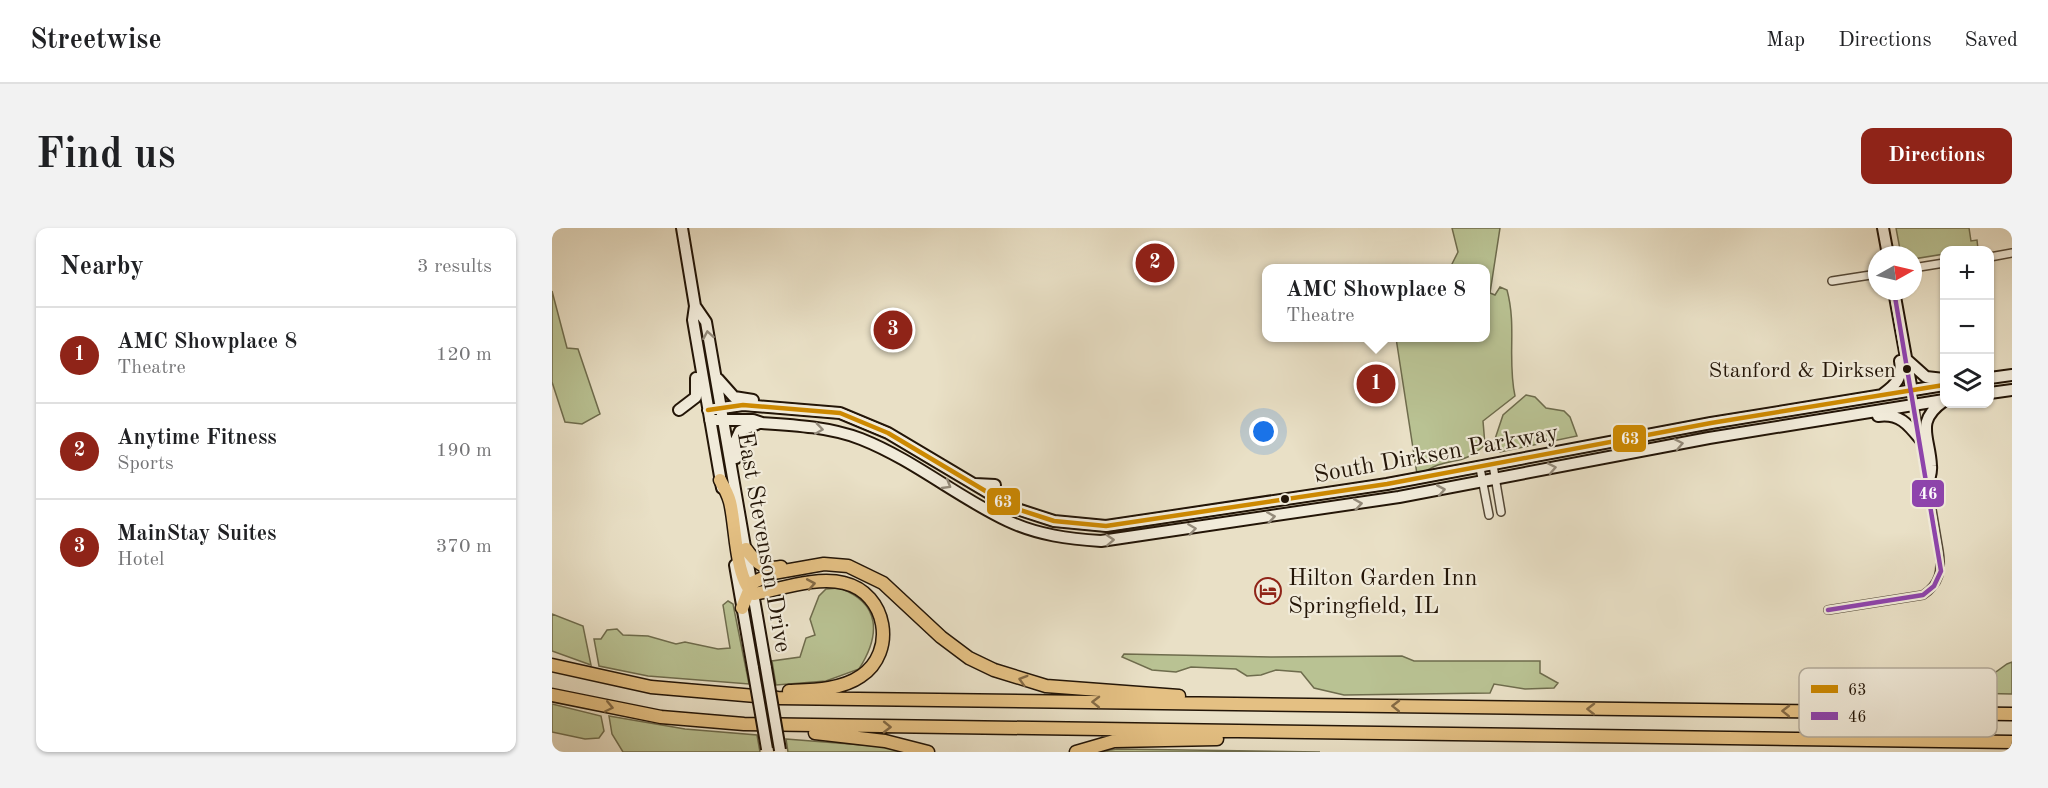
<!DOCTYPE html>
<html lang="en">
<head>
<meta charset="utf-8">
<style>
  body { margin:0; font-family:"Old Standard TT",serif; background:#f2f2f2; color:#202124 }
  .controls { position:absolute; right:18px; top:18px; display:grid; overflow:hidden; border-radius:12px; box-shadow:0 2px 4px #0004 }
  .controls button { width:54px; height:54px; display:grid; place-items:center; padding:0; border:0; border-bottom:2px solid #e0e0e0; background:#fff; color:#202124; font:30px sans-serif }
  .compass { position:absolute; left:1316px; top:18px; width:54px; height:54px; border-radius:50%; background:#fff; box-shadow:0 2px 4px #0004; rotate:82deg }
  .you { position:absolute; left:712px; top:204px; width:21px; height:21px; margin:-15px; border:4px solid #fff; border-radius:50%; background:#1a73e8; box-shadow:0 0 0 9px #1a73e833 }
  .badge { display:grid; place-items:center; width:39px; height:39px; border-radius:50%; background:#8f2418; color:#fff; font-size:20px; font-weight:700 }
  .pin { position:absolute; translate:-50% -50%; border:3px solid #fff; box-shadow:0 2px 6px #0006 }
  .popup { position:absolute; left:710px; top:36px; width:228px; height:78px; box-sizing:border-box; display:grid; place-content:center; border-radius:12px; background:#fff; filter:drop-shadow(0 2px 4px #0005); font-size:20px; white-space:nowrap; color:#757577 }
  .popup b { font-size:22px; color:#202124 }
  .popup::after { content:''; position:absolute; left:50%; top:100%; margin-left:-12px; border:12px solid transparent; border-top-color:#fff }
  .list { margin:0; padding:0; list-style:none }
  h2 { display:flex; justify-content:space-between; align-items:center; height:78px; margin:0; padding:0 24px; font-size:26px }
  h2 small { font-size:20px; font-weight:400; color:#757577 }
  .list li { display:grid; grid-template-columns:39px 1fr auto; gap:18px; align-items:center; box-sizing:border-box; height:96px; padding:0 24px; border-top:2px solid #e0e0e0 }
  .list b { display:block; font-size:22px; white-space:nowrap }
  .list p { margin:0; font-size:20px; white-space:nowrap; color:#757577 }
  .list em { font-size:20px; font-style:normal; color:#757577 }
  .icon { flex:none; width:33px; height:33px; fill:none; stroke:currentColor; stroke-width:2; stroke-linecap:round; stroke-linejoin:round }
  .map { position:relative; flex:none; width:1460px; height:524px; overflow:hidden; border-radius:12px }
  header { display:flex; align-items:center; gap:36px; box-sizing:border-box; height:84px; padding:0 30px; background:#fff; border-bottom:2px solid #e0e0e0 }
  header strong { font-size:28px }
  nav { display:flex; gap:33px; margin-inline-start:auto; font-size:21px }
  .intro { display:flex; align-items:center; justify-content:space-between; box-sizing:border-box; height:144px; padding:0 36px }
  h1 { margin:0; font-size:42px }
  .button { padding:15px 27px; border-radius:12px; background:#8f2418; color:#fff; font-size:21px; font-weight:700 }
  main { display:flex; gap:36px; padding:0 36px }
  aside { flex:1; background:#fff; border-radius:12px; box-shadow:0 2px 4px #0004 }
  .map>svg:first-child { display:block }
  .green { fill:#b9c293; stroke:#6e6c4d; stroke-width:1.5 }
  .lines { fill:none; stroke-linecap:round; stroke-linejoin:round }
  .street-casing { stroke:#544837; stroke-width:10 }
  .secondary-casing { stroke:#231507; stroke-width:14 }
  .highway-casing { stroke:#231507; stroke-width:15 }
  .street { stroke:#f1ebda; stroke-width:7 }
  .secondary { stroke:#f1ebda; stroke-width:10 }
  .highway { stroke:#e4c083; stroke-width:12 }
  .secondary-bridge-casing { stroke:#231507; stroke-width:14; stroke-linecap:butt }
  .secondary-bridge { stroke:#f1ebda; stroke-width:10 }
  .bus-1-casing { stroke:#f1ebda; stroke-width:9 }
  .bus-2-casing { stroke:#f1ebda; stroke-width:9 }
  .bus-1 { stroke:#cd8901; stroke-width:4.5 }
  .bus-2 { stroke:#8e44ad; stroke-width:4.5 }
  .oneway { stroke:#948b7b }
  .oneway2 { stroke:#846a45 }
  .bus-dot { fill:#231507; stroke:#f1ebda; stroke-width:2 }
  .labels { text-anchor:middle; stroke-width:4.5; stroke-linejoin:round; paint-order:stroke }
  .bus-label { font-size:22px; fill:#231507; stroke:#f1ebda; text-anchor:end }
  .street-label { font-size:24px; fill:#231507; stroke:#f1ebda }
  .poi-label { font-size:24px; fill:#231507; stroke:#f1ebda; text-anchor:start }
  .key { fill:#f1ebda; stroke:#b3ab9b; stroke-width:1.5 }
  .key-label { font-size:16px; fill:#231507 }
  .line-badge { stroke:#f1ebda; stroke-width:2 }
  .badge-label { font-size:16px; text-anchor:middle; font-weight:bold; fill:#fff }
</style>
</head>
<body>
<header>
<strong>Streetwise</strong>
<nav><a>Map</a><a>Directions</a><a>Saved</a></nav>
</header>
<div class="intro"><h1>Find us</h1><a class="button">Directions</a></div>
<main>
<aside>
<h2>Nearby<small>3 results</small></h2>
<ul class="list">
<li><span class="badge">1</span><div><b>AMC Showplace 8</b><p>Theatre</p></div><em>120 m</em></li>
<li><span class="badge">2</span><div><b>Anytime Fitness</b><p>Sports</p></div><em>190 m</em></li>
<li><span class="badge">3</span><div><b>MainStay Suites</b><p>Hotel</p></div><em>370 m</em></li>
</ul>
</aside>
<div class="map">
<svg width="1460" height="524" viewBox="0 0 1460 524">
  <rect width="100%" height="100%" fill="#e9e0c6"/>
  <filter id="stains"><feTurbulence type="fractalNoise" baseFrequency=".00333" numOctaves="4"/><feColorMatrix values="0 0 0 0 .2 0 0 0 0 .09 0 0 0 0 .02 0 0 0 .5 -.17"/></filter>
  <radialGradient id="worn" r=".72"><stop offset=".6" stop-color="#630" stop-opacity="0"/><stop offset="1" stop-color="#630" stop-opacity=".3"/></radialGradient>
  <path class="green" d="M900 0H948L938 65 943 67 948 59 955 62C965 99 955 131 963 168L931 193 933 217C912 235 909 230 886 237 878 240 874 244 865 246L844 110H934V40H898L906 24Z
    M1344 0H1417L1419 13 1425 12 1426 21 1392 22V26L1361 31V27H1349Z
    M0 63 15 120 26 121 48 186 30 196 13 194 0 154Z
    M974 167 983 169 994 180 1012 183 1018 189 1025 208 948 224 941 217 951 187Z
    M287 360C330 375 328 408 307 441L274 453 224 457 220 433 248 429 254 410 263 407 258 391 267 368 274 361Z
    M176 373 181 376 197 456 96 448 47 438 42 411H49L55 402 65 401 71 407 96 408 124 416 133 414 166 421 178 420 171 377Z
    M0 386 31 398 39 437 0 423Z
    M572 426 719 429 850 428 862 433H988V445L1006 455 1002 460 973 461 942 456 938 465 792 467 762 460 749 444 724 442 709 447 695 448 684 441 639 439 624 444 600 442 570 429Z
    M1460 434V466L1415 465 1455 436Z
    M0 476 49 488 52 503 47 510 33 511 0 504Z
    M57 488 133 501 205 507 208 524H71L60 506Z
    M234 511 336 519 350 524H236Z
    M565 521 768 524H545Z"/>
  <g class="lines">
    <defs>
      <path id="street" d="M1438 29 1460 25
        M1361 40 1392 35
        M1280 53 1325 46
        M941 237 949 284
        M928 240 937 287
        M1276 382 1371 367C1388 356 1390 342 1387 323L1360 163"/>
      <path id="secondary" d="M130 0 143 78 141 92 170 260
        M1331 0 1336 27
        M1342 63 1360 163
        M143 78 154 94 214 440
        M1355 132 1374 149 1392 151
        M1438 150 1460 147
        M166 151 182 169 201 172
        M1438 165 1460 162
        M1331 166C1344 157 1351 149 1348 133
        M127 182 144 169V150
        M156 182 191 177 288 185 336 205 462 280 502 293 554 298 835 256 1159 195 1392 157
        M1326 188C1347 185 1356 196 1368 211
        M158 192H201L210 195C242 197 278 199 309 211 362 232 405 269 456 293 486 307 517 311 549 313L847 269 1157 210 1392 172
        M184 230 183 214 188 203 205 196
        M423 256 443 257
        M1376 257C1377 251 1380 244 1379 238 1378 209 1362 194 1392 173
        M183 337 201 440"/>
      <path id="highway" d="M168 252C172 259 176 266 178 274 184 297 183 352 202 366 229 361 265 348 292 355 335 365 345 424 309 448 289 462 260 462 237 463
        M194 321C204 335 212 342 229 339
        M190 380 200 355 221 345 272 336 296 338 331 355 389 409 417 430 442 442 494 458 627 468
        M0 437 99 459 226 470 1460 486
        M0 467 109 489 192 496 1460 514
        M263 505 333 513 376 524
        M524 524 562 513 665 511"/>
    </defs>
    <use href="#street" class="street-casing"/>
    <use href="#secondary" class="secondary-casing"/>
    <use href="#highway" class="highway-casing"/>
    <use href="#street" class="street"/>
    <use href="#secondary" class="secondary"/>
    <use href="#highway" class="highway"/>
    <defs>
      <path id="secondary-bridge" d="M201 440 215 521
        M214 440 228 522"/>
    </defs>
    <use href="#secondary-bridge" class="secondary-bridge-casing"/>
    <use href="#secondary-bridge" class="secondary-bridge"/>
    <defs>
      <path id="bus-1" d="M156 182 191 177 288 185 336 205 462 280 502 293 554 298 835 256 1159 195 1392 157"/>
      <path id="bus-2" d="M1276 382 1371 367 1382 358 1389 343 1342 63"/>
    </defs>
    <use href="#bus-1" class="bus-1-casing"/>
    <use href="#bus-2" class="bus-2-casing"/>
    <use href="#bus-1" class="bus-1"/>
    <use href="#bus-2" class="bus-2"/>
  </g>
  <defs><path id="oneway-chevron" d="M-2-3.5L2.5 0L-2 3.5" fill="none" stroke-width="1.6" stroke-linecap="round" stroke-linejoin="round" transform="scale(1.5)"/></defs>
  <g class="oneway">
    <use href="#oneway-chevron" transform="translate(156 107) rotate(-100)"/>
    <use href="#oneway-chevron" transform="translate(267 201) rotate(8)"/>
    <use href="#oneway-chevron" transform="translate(1127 216) rotate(-11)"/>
    <use href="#oneway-chevron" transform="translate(1000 240) rotate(-11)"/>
    <use href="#oneway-chevron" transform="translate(395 257) rotate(31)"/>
    <use href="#oneway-chevron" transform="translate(889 262) rotate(-10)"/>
    <use href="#oneway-chevron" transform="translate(806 276) rotate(-9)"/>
    <use href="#oneway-chevron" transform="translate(719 289) rotate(-9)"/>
    <use href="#oneway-chevron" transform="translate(640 301) rotate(-8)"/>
    <use href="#oneway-chevron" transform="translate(558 312) rotate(-3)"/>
  </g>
  <g class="oneway2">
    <use href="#oneway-chevron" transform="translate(259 356) rotate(-10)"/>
    <use href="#oneway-chevron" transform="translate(471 452) rotate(-164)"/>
    <use href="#oneway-chevron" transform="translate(544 474) rotate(-179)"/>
    <use href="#oneway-chevron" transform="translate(844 478) rotate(-179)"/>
    <use href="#oneway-chevron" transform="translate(57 479) rotate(12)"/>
    <use href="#oneway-chevron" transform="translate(1039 481) rotate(-179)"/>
    <use href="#oneway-chevron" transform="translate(1234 483) rotate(-179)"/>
    <use href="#oneway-chevron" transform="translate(335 499) rotate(1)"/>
  </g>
  <defs>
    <symbol id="hotel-ring" viewBox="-11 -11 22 22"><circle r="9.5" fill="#f1ebda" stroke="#8f2418" stroke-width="1.5"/><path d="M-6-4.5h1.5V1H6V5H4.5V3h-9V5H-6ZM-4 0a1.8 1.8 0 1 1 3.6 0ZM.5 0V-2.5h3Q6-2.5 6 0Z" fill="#8f2418"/></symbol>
  </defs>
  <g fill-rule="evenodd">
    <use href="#hotel-ring" x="701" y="348" width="30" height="30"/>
  </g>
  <g class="bus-dot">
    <circle cx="1355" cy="141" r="5"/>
    <circle cx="733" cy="271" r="5"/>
  </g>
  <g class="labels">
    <g class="bus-label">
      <text x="1344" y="149">Stanford &amp; Dirksen</text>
    </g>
    <g class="street-label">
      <text transform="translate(884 225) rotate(-10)" y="8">South Dirksen Parkway</text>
      <text transform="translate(213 314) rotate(80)" y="8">East Stevenson Drive</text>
    </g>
    <g class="poi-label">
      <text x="736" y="357">Hilton Garden Inn<tspan x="736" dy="28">Springfield, IL</tspan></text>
    </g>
  </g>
  <rect x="1247" y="440" width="198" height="69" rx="9" class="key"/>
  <rect x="1259" y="457" width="27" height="8" fill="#cd8901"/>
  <rect x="1259" y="484" width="27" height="8" fill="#8e44ad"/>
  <g class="key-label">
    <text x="1296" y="467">63</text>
    <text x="1296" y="494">46</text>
  </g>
  <g class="line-badge">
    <rect x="1060" y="196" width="35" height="29" rx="6" fill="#cd8901"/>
    <rect x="1359" y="251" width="34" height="29" rx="6" fill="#8e44ad"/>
    <rect x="434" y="259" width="35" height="29" rx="6" fill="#cd8901"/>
  </g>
  <g class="badge-label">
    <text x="1078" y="216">63</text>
    <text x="1376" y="271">46</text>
    <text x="451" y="279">63</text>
  </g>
  <rect width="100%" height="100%" filter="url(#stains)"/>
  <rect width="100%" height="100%" fill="url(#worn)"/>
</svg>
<div class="controls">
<button>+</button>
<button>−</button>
<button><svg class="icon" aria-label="layers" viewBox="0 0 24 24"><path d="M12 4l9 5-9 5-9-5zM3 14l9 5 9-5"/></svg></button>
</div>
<svg class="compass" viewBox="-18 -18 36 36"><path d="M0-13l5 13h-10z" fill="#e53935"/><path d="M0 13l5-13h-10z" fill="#757577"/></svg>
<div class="you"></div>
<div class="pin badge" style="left:824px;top:156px">1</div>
<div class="popup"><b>AMC Showplace 8</b>Theatre</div>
<div class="pin badge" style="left:603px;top:35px">2</div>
<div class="pin badge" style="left:341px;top:102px">3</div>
</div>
</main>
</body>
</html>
